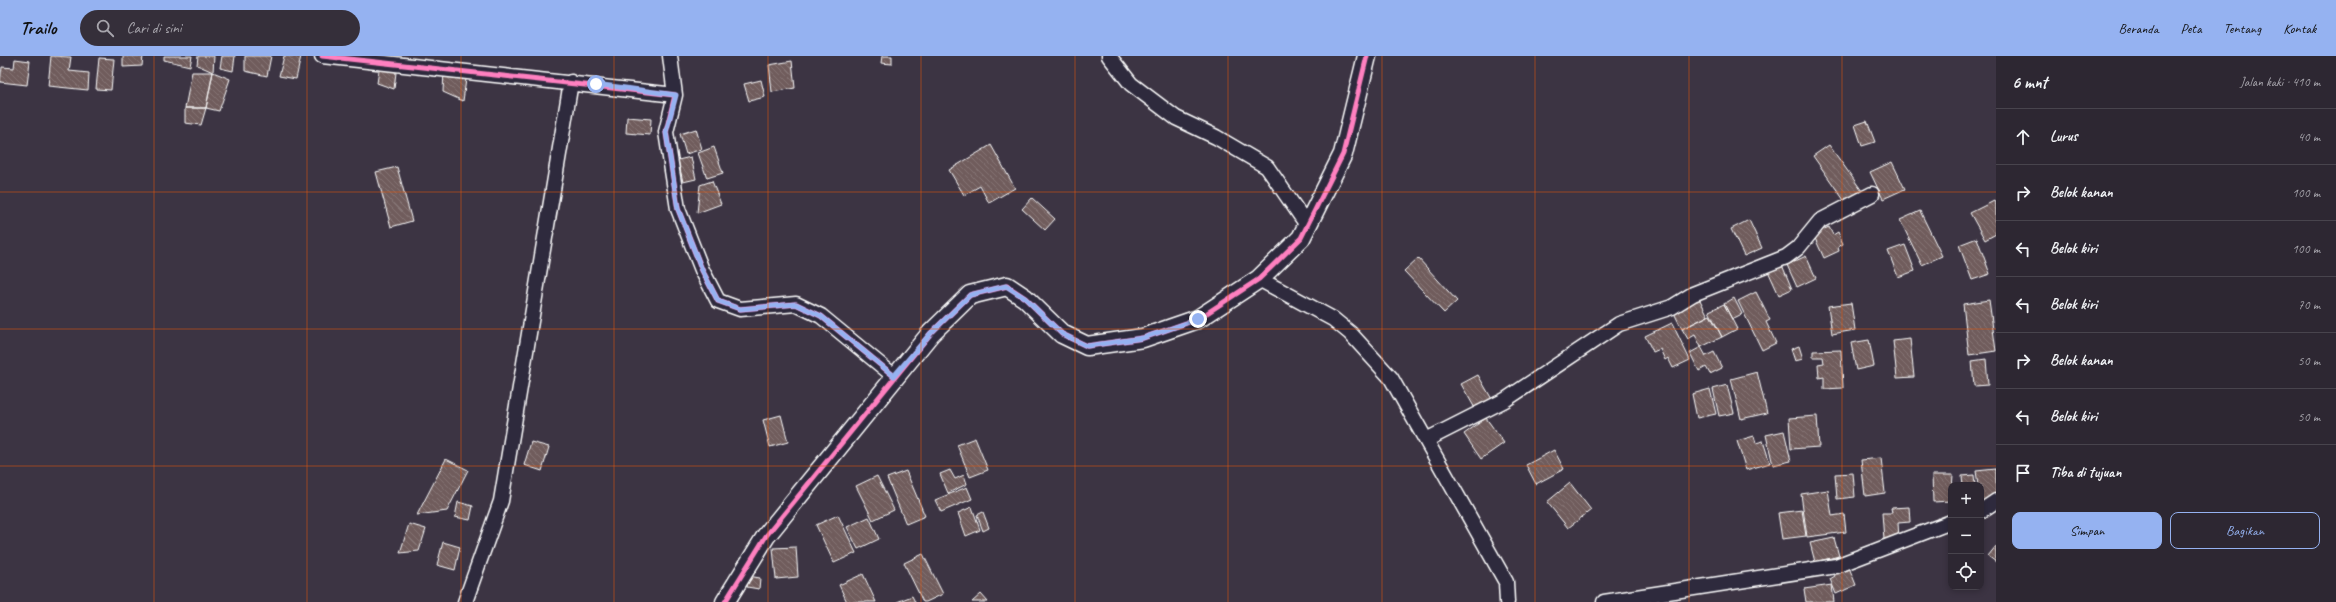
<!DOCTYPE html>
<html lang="id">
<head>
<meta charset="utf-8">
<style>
  body { margin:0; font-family:Caveat,sans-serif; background:#352f3a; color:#f1f3f6 }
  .controls { position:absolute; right:12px; bottom:12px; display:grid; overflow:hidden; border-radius:8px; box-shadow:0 2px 6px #0003 }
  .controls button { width:36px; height:36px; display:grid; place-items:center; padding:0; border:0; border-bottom:1px solid #48444d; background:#2d2732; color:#f1f3f6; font:20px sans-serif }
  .stop { position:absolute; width:12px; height:12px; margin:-9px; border:3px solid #95b2f1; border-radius:50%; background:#fff }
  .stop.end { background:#95b2f1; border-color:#fff; box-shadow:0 1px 4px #0008 }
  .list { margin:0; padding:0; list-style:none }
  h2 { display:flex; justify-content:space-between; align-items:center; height:52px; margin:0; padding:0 16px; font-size:17px }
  h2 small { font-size:13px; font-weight:400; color:#a7a5ac }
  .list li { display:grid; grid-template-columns:26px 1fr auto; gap:12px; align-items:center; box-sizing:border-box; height:56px; padding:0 16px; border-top:1px solid #48444d }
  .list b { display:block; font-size:15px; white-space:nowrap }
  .list em { font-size:13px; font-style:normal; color:#a7a5ac }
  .actions { display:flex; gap:8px; padding:12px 16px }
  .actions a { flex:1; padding:9px 0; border:1px solid #95b2f1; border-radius:8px; text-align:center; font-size:14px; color:#95b2f1 }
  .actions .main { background:#95b2f1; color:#111 }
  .icon { flex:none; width:22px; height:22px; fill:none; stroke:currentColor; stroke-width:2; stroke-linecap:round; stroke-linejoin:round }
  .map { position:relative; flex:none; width:1996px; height:546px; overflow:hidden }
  header { display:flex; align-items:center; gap:24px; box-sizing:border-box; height:56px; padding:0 20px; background:#95b2f1; color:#111 }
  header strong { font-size:19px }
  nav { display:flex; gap:22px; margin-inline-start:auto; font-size:14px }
  .search { width:280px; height:36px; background:#352f3a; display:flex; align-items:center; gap:10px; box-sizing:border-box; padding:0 14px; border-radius:22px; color:#a7a5ac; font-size:15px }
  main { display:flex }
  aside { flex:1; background:#2d2732 }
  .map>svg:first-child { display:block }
  .building { fill:url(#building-back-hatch); stroke:#fff }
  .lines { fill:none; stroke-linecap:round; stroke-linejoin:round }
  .minor-casing { stroke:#fff; stroke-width:17 }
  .tertiary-casing { stroke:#fff; stroke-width:21 }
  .minor { stroke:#2f2a3d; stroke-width:14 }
  .tertiary { stroke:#2f2a3d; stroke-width:18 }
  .cycleway-casing { stroke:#2f2a3d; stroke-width:8 }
  .cycleway { stroke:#ff80c0; stroke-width:5 }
  .route { stroke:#95b2f1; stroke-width:5 }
  .grid { fill:none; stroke:#e8590c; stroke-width:1; stroke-opacity:0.55 }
</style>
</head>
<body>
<header>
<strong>Trailo</strong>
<div class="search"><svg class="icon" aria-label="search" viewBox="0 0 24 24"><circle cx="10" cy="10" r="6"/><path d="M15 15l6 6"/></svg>Cari di sini</div>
<nav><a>Beranda</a><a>Peta</a><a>Tentang</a><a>Kontak</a></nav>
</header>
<main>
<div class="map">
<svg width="1996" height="546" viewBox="0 0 1996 546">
  <defs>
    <pattern id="building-back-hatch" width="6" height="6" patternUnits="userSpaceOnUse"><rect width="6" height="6" fill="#6f5c5c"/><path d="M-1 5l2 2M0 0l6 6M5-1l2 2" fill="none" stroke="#857474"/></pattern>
  </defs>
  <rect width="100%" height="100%" fill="#3c3443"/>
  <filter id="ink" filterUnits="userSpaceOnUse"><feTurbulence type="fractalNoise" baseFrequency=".025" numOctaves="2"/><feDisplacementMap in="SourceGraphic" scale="8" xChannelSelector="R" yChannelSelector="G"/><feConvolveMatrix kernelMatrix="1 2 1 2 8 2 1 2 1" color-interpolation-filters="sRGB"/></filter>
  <g filter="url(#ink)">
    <path class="building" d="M51 0 71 1 69 15 89 17 88 34 48 30Z
      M123 0H143L142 10 123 11Z
      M164 0H192L190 10 164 4Z
      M198 0H214L213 16 197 9Z
      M222 0H235L233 15 220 12Z
      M245 0H271L267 20 245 15Z
      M284 0H301L296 23 279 20Z
      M882 0H892V8L881 7Z
      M99 2 114 3 111 34 96 33Z
      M381 2 397 8 394 33 377 27Z
      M15 3 30 5 27 29 0 26 2 11 14 12Z
      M792 5 795 32 772 36 769 9Z
      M444 13 467 16 463 45 443 36Z
      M192 16H213L206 52H185Z
      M213 16 230 23 219 55 206 52Z
      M761 24 765 41 749 45 744 28Z
      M185 52H206L201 69 185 67Z
      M627 61 651 63 650 79 626 77Z
      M1867 65 1875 86 1862 90 1855 69Z
      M696 73 702 93 686 98 680 78Z
      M991 89 1015 132 989 147 980 130 964 139 949 114Z
      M1829 89 1862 135 1846 147 1813 100Z
      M714 91 723 117 707 122 698 97Z
      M691 101 696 123 683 126 678 104Z
      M1892 106 1905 133 1883 143 1870 116Z
      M397 111 412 165 391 171 376 116Z
      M712 125 721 148 697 157 700 129Z
      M1032 142 1055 163 1045 174 1022 153Z
      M1994 145 1996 149V178L1985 184 1970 157Z
      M1920 155 1942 200 1922 209 1900 164Z
      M1749 164 1762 192 1744 200 1731 173Z
      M1829 171 1833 179 1838 176 1843 188 1838 191 1839 195 1824 202 1813 178Z
      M1977 182 1990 218 1972 224 1959 189Z
      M1905 189 1915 215 1898 221 1888 195Z
      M1806 200 1816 222 1797 231 1787 209Z
      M1418 202 1457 245 1444 257 1404 215Z
      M1782 209 1792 233 1779 239 1768 215Z
      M1756 236 1770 264 1766 266 1776 287 1762 294 1738 245Z
      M1699 242 1708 260 1682 273 1673 255Z
      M1734 242 1742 258 1732 263 1724 248Z
      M1989 244 1996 295 1969 299 1963 248Z
      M1851 247 1855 274 1832 278 1828 250Z
      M1724 248 1737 273 1722 281 1709 255Z
      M1710 259 1722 281 1701 291 1695 279 1688 283 1682 273Z
      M1672 267 1690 304 1673 312 1668 302 1665 304 1660 293 1653 296 1645 280Z
      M1910 283 1914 321 1897 322 1893 285Z
      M1869 284 1874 310 1856 314 1851 287Z
      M1799 290 1803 303 1795 305 1791 293Z
      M1701 291 1706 300 1714 296 1722 312 1710 318 1706 311 1699 315 1690 297Z
      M1841 294 1843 332 1824 333V321L1819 322 1818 308 1824 307 1823 301H1813V295Z
      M1986 303 1988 329 1974 330 1972 305Z
      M1757 316 1767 357 1741 363 1731 323Z
      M1478 319 1493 345 1476 354 1461 328Z
      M1727 329 1734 357 1719 360 1713 333Z
      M1710 333 1716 358 1697 362 1692 338Z
      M781 359 788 386 770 391 763 364Z
      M1817 360 1819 391 1791 393 1789 362Z
      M1486 362 1504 387 1481 403 1464 378Z
      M1784 375 1791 405 1773 409 1766 379Z
      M1754 380 1756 387 1763 385 1770 407 1746 414 1737 385Z
      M975 382 988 414 970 421 957 389Z
      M531 386 549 391 542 415 524 409Z
      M1554 394 1564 413 1536 428 1526 409Z
      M1881 402 1885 437 1865 440 1861 404Z
      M446 403 468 414 447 455 417 459Z
      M1996 413V439L1994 444 1981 446V429H1978L1976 415Z
      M950 414 955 423 964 419 967 428 948 437 940 418Z
      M906 415 925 460 906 468 887 422Z
      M1853 417 1855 441 1837 443 1835 418Z
      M1932 419H1953L1951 445 1933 446Z
      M1974 419 1975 429H1963L1962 420Z
      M877 420 894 454 873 464 856 430Z
      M1570 427 1591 454 1568 472 1547 446Z
      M967 431 972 443 941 456 935 444Z
      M1828 434 1832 460 1844 458 1846 476 1807 481 1801 438Z
      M458 446 473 450 470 464 455 461Z
      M972 451 980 474 966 480 958 457Z
      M1909 451 1910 466 1898 467 1899 483 1884 484 1882 457H1892L1891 452Z
      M1802 454 1806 480 1782 483 1778 457Z
      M983 456 989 472 983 475 977 459Z
      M838 459 856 497 834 507 816 469Z
      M869 461 879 483 858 493 847 471Z
      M409 468 426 473 419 495 400 497Z
      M1834 482 1839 500 1815 506 1810 487Z
      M443 486 460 491 455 514 437 509Z
      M1996 490V506L1988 500Z
      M796 491 798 521 776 523 773 492Z
      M923 498 943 538 926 546H923L904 507Z
      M1848 509 1856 529 1836 538 1830 523 1835 520 1833 515Z
      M863 518 876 546H847L839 529Z
      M748 520 760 522 759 533 747 531Z
      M1832 529 1834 546H1806L1804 533Z
      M981 538 988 546H972Z
      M912 540 915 546H897Z"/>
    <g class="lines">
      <defs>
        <path id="minor" d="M322 0 675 39 666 76 678 153 702 214 718 245 740 253 796 248 821 260 894 320
          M670 0 675 39
          M1109 0 1131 28 1176 62 1216 81 1267 111 1307 169
          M1259 223 1333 263 1350 277 1391 322 1506 526 1507 546
          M1426 384 1505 344 1619 268 1672 251 1693 238 1786 201 1798 192 1820 165 1872 138
          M1981 455 1996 445
          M465 546 501 445 571 26
          M1604 546 1836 510 1951 466"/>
        <path id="tertiary" d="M725 546 766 480 931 277 970 239 1007 230 1025 242 1062 278 1087 290 1143 282 1198 263 1259 223 1301 182 1343 98 1367 0"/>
      </defs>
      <use href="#minor" class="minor-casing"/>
      <use href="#tertiary" class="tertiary-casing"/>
      <use href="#minor" class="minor"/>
      <use href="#tertiary" class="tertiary"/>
      <defs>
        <path id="cycleway" d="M322 0 675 39 666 76 678 153 702 214 718 245 740 253 796 248 821 260 894 320
          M725 546 766 480 931 277 970 239 1007 230 1025 242 1062 278 1087 290 1143 282 1198 263 1259 223 1301 182 1343 98 1367 0"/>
      </defs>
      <use href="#cycleway" class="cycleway-casing"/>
      <use href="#cycleway" class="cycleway"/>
    </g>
  </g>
  <g class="lines" filter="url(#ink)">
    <path class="route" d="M596 28 676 39 666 76 678 153 702 214 718 245 740 253 796 248 821 260 894 320 931 277 970 239 1006 230 1025 242 1062 278 1087 290 1143 282 1198 263"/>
  </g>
  <path class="grid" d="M154 0V546M307 0V546M461 0V546M614 0V546M768 0V546M921 0V546M1075 0V546M1228 0V546M1382 0V546M1535 0V546M1689 0V546M1842 0V546M0 136H1996M0 273H1996M0 410H1996"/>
</svg>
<div class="controls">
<button>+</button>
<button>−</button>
<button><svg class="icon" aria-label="locate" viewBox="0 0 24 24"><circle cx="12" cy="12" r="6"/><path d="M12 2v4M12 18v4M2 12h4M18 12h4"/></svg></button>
</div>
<div class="stop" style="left:596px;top:28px"></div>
<div class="stop end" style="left:1198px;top:263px"></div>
</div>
<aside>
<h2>6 mnt<small>Jalan kaki · 410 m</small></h2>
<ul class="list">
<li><svg class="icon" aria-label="ahead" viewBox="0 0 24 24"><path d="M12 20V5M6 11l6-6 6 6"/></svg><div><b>Lurus</b></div><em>40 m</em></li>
<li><svg class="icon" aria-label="right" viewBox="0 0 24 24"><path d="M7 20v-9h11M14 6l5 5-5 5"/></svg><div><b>Belok kanan</b></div><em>100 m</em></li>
<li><svg class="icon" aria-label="left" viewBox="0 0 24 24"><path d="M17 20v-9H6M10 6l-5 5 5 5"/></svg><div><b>Belok kiri</b></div><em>100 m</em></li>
<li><svg class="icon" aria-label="left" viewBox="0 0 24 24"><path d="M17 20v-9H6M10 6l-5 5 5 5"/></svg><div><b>Belok kiri</b></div><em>70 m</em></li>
<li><svg class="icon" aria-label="right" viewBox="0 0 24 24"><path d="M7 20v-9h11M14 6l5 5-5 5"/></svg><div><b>Belok kanan</b></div><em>50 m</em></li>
<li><svg class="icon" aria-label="left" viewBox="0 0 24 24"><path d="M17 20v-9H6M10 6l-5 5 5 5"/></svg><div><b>Belok kiri</b></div><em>50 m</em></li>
<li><svg class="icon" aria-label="arrive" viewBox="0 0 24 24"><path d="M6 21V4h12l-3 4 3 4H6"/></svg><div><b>Tiba di tujuan</b></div></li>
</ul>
<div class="actions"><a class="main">Simpan</a><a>Bagikan</a></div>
</aside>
</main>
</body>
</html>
